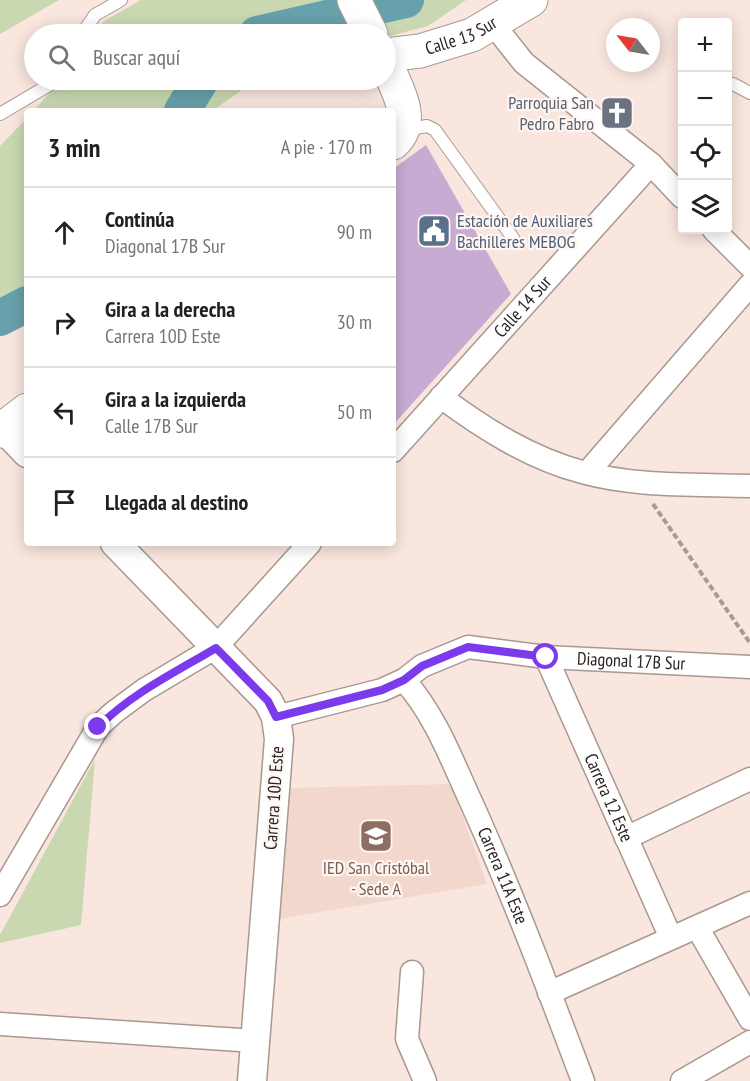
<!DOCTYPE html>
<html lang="es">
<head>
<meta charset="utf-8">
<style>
  body { margin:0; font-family:"PT Sans Narrow",sans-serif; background:#f2f2f2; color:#202124 }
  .controls { position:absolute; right:18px; top:18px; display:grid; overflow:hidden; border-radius:6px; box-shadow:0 3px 15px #0003 }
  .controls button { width:54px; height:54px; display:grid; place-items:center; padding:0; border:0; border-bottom:2px solid #e0e0e0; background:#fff; color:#202124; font:30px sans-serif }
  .compass { position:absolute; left:606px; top:18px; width:54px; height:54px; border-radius:50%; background:#fff; box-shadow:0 3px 15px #0003; rotate:301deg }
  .stop { position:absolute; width:18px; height:18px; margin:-14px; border:4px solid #7c3aed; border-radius:50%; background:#fff }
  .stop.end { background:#7c3aed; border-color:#fff; box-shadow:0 2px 6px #0008 }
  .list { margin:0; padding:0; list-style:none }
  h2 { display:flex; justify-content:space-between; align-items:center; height:78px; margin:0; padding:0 24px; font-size:26px }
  h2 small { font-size:20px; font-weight:400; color:#757577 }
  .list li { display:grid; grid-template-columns:39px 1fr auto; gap:18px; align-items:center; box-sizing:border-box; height:90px; padding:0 24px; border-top:2px solid #e0e0e0 }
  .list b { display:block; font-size:22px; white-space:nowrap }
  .list p { margin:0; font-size:20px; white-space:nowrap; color:#757577 }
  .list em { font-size:20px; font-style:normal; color:#757577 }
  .icon { flex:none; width:33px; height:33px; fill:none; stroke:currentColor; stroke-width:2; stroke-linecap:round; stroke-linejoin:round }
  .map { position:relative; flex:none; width:750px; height:1081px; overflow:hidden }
  .search { position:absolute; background:#fff; box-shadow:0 3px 15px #0003; left:24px; top:24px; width:372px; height:66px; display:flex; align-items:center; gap:15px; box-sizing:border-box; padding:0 21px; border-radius:33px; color:#757577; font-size:22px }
  .panel { position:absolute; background:#fff; box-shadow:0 3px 15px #0003; left:24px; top:108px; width:372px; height:438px; border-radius:6px }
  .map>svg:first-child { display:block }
  .built { fill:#f2d8cc }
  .green { fill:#c9d8b1 }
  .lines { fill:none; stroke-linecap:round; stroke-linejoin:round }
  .river { stroke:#67a1ab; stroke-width:36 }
  .building { fill:#c8abd2 }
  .service-casing { stroke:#a99890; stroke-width:14 }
  .minor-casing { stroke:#a99890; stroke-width:25 }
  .tertiary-casing { stroke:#a99890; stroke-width:31 }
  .secondary-casing { stroke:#a99890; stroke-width:35 }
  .path { stroke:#a89a94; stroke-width:4; stroke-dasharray:6 3; stroke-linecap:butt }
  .service { stroke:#fff; stroke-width:12 }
  .minor { stroke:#fff; stroke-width:22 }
  .tertiary { stroke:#fff; stroke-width:28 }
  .secondary { stroke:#fff; stroke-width:33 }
  .route { stroke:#7c3aed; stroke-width:8 }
  .labels { text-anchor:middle; stroke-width:4.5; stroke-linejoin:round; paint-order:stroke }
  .street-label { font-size:18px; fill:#2a2421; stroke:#fef6f3 }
  .worship-label { font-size:18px; fill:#5b616d; stroke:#fef6f3; text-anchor:end }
  .service-label { font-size:18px; fill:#4e5e75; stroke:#fef6f3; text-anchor:start }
  .education-label { font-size:18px; fill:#785e54; stroke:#fef6f3 }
</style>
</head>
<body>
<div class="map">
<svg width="750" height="1081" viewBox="0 0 750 1081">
  <rect width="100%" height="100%" fill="#f9e6de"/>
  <path class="built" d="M451 784 487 884 273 920 287 788Z"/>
  <path class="green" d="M0 0H59L0 34Z
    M141 0H332L351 34H94L104 21Z
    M371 0H466L428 26 386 37Z
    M60 80H256L212 111H34Z
    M27 118V315L0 331V146Z
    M95 759 81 925 0 943V935Z"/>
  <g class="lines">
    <path class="river" d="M257 34 406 0
      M182 111 201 80
      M0 318 27 304"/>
  </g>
  <path class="building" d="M426 145 511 294 393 425V169Z"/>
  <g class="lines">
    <defs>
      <path id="service" d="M82 34 95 15 121 0
        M733 84 750 93
        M0 114 49 85 53 80
        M404 130 427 126 435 130 513 238"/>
      <g id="minor">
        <path d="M493 24 524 63 651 164 682 197"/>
        <path d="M714 230 750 266"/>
        <path d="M441 397C484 429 530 458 582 472 635 487 695 484 750 486"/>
        <path id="s1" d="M393 451 651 164"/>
        <path d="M587 473 750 285"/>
        <path id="s2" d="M546 657 671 938"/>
        <path id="s3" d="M404 680C436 716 452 761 472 804 513 895 548 988 583 1081"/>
        <path id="s4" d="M276 717 382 690 404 680 422 666 468 647 546 657 750 667"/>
        <path d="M626 838 750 779"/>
        <path d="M0 895 98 727 113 713 144 690 216 647 310 543"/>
        <path d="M697 927 750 1019"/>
        <path d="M412 972 407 1039 425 1081"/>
        <path d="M549 993 750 903"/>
        <path d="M0 1024 255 1041"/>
        <path d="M682 1081 750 1042"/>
      </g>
      <path id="tertiary" d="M3 428 27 453
        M115 543 268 701 276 717 279 739 252 1081"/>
      <g id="secondary">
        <path d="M354 0 371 34"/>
        <path id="s5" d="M386 55 420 51 472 35 531 0"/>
        <path d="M386 63C396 88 418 121 393 143"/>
        <path d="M0 431 27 410"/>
      </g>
    </defs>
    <use href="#service" class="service-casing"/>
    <use href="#minor" class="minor-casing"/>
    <use href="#tertiary" class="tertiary-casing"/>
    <use href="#secondary" class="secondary-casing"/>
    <path class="path" d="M653 504 750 643"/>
    <use href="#service" class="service"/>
    <use href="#minor" class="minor"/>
    <use href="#tertiary" class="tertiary"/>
    <use href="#secondary" class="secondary"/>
  </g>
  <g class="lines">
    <path class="route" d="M98 727C132 693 176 672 216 648L268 701 276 717 382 690 404 680 422 666 468 647 546 657"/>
  </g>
  <defs>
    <symbol id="church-square" viewBox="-11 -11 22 22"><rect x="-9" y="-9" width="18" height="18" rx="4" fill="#6b7280" stroke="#fef6f3"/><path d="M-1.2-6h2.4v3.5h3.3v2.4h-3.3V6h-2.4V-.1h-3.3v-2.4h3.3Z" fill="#fff"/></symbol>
    <symbol id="civic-square" viewBox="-11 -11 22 22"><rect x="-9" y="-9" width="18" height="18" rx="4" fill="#5c6f8a" stroke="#fef6f3"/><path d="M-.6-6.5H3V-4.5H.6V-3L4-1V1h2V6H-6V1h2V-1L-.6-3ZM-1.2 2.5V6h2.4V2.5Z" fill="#fff"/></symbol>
    <symbol id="school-square" viewBox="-11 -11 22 22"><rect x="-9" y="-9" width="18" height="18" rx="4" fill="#8d6e63" stroke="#fef6f3"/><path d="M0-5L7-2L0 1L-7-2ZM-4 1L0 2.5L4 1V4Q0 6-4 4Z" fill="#fff"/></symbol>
  </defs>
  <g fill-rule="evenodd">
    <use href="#church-square" x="598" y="94" width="38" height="38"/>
    <use href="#civic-square" x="415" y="212" width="38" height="38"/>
    <use href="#school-square" x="357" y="817" width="38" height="38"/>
  </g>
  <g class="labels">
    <g class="street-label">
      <text dy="6" stroke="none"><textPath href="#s5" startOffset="78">Calle 13 Sur</textPath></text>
      <text dy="6" stroke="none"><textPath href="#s1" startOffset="194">Calle 14 Sur</textPath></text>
      <text dy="6" stroke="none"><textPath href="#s4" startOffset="370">Diagonal 17B Sur</textPath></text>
      <text transform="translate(274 798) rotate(-86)" y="6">Carrera 10D Este</text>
      <text dy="6" stroke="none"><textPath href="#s2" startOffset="154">Carrera 12 Este</textPath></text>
      <text dy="6" stroke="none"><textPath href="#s3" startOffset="220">Carrera 11A Este</textPath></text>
    </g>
    <g class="worship-label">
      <text x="594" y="109">Parroquia San<tspan x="594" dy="21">Pedro Fabro</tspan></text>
    </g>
    <g class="service-label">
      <text x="457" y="227">Estación de Auxiliares<tspan x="457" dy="21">Bachilleres MEBOG</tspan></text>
    </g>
    <g class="education-label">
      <text x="376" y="874">IED San Cristóbal<tspan x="376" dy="21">- Sede A</tspan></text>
    </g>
  </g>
</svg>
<div class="controls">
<button>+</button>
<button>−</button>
<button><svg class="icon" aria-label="locate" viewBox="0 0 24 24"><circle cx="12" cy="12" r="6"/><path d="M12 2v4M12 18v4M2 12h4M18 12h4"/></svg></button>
<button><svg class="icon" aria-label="layers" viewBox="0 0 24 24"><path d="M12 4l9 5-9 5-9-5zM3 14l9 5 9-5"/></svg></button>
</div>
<svg class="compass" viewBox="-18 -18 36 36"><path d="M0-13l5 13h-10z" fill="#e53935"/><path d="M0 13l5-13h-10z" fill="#757577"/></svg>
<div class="stop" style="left:546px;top:657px"></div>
<div class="stop end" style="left:98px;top:727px"></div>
<div class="search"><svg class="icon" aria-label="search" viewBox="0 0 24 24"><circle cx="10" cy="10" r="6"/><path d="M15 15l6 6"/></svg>Buscar aquí</div>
<section class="panel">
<h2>3 min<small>A pie · 170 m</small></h2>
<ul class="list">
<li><svg class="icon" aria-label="ahead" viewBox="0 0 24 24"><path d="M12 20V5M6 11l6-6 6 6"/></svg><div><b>Continúa</b><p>Diagonal 17B Sur</p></div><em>90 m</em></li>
<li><svg class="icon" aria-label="right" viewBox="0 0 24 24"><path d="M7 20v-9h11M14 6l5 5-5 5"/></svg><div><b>Gira a la derecha</b><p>Carrera 10D Este</p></div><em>30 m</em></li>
<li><svg class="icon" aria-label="left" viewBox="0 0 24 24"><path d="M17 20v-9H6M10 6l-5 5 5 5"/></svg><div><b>Gira a la izquierda</b><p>Calle 17B Sur</p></div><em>50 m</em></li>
<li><svg class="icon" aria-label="arrive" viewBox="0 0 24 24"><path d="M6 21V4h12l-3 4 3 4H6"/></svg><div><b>Llegada al destino</b></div></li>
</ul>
</section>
</div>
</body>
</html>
